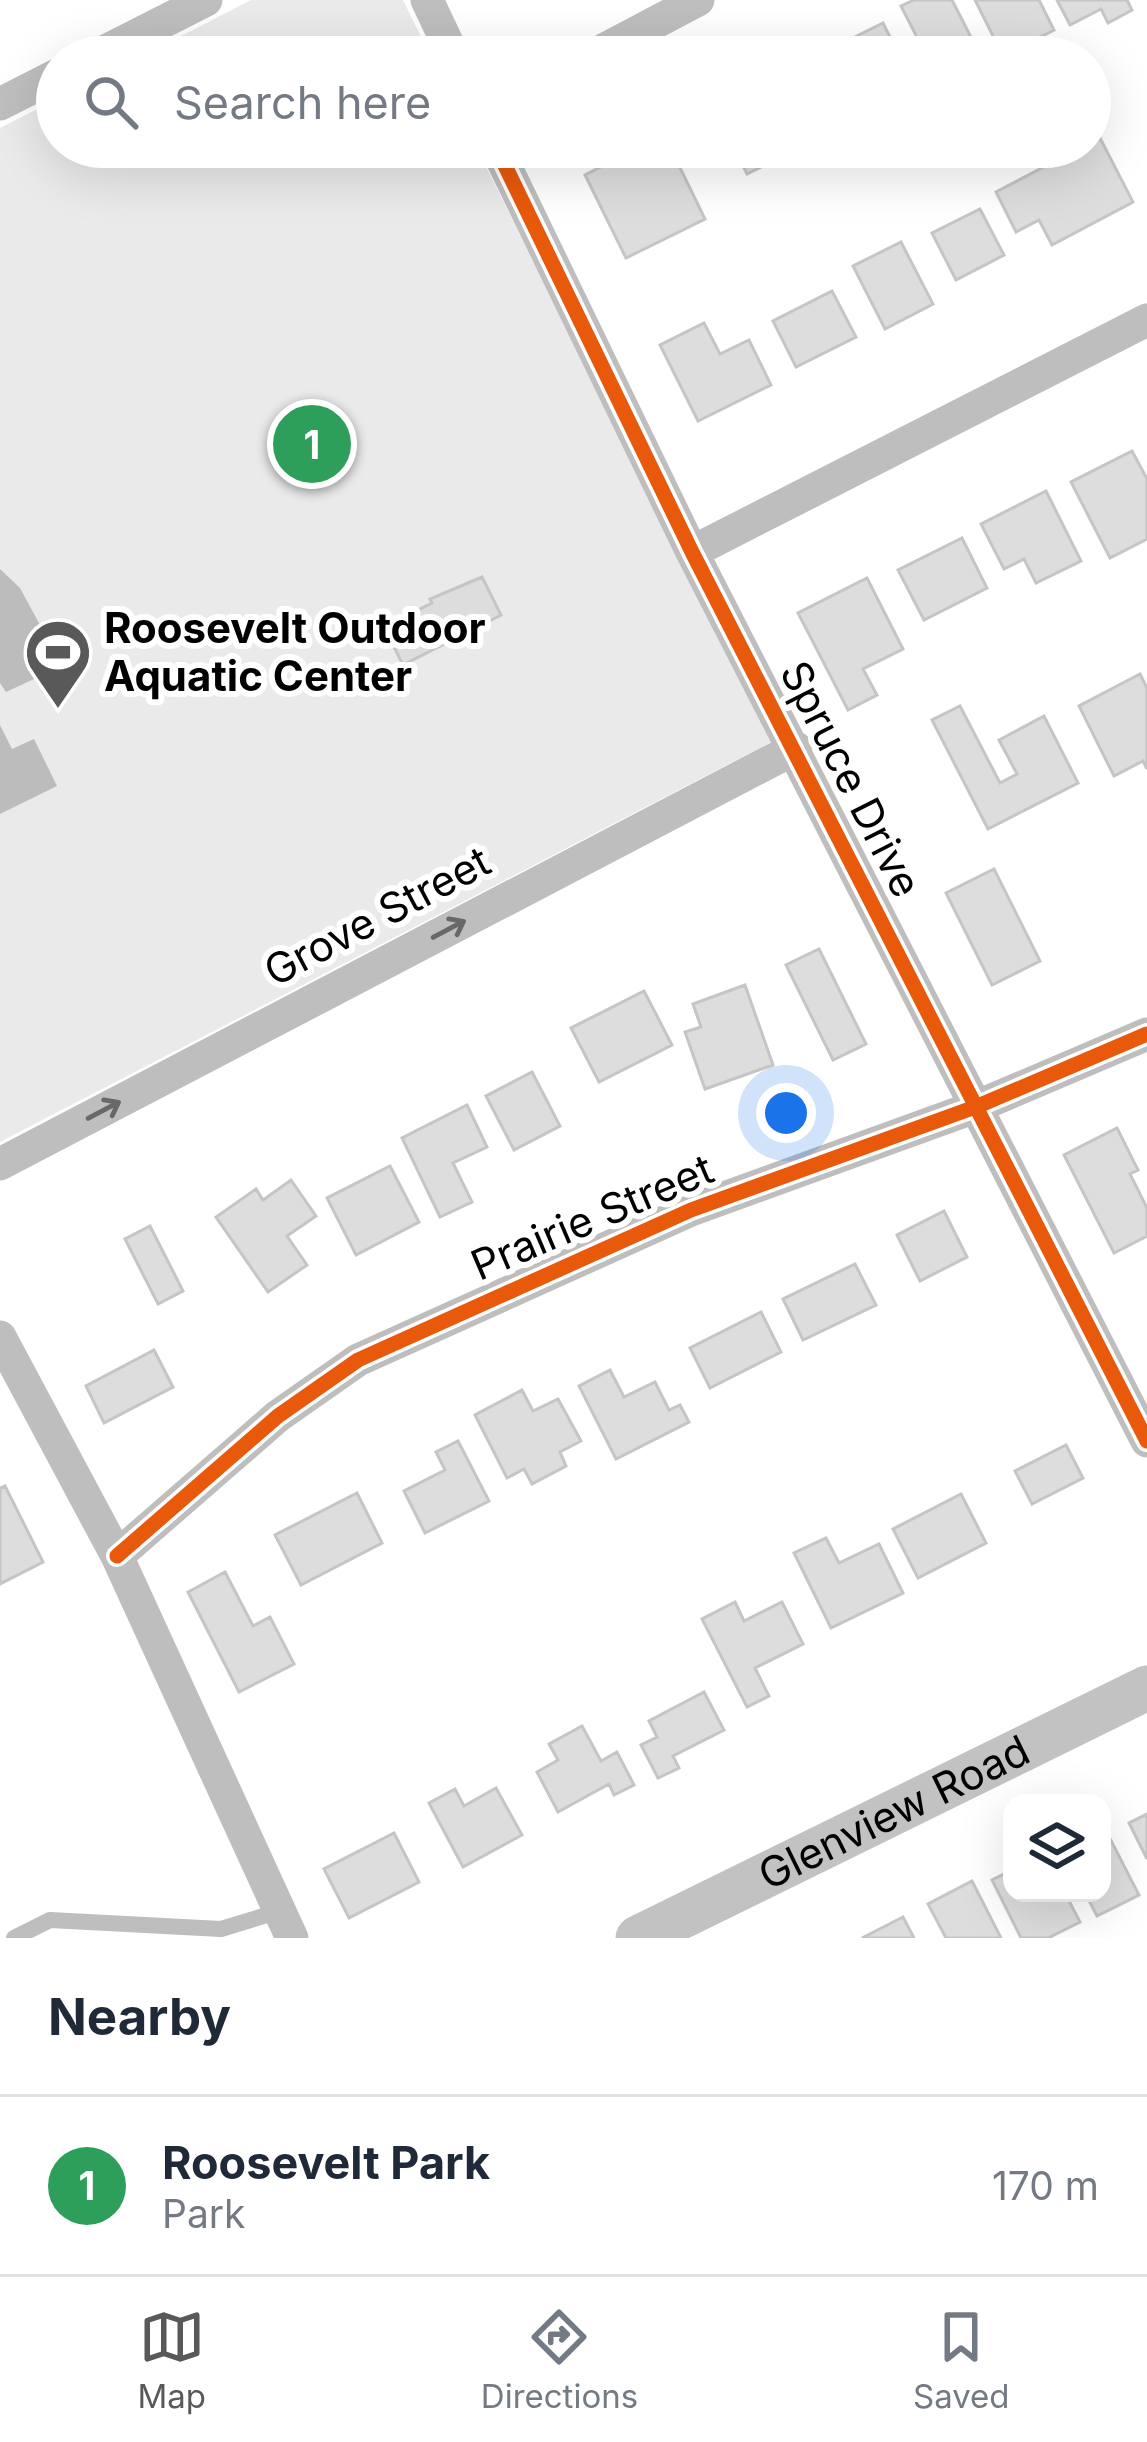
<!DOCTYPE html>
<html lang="en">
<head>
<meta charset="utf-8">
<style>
  body { margin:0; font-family:Inter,sans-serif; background:#f2f2f3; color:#1f2937 }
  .controls { position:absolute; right:36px; bottom:36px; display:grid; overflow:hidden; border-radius:24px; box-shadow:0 12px 48px #0002 }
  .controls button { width:108px; height:108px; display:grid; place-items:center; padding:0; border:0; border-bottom:3px solid #e0e1e3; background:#fff; color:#1f2937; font:60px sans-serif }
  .you { position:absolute; left:786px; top:1113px; width:42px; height:42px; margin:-30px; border:9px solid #fff; border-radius:50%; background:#1a73e8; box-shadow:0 0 0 18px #1a73e833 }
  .badge { display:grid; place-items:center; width:78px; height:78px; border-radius:50%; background:#595959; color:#fff; font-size:39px; font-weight:700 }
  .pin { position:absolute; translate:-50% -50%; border:6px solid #fff; box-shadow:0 3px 12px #0006 }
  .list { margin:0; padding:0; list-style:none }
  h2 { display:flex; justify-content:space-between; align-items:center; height:156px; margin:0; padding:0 48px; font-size:51px }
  h2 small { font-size:39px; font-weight:400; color:#747a83 }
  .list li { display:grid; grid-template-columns:78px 1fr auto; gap:36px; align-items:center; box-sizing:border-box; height:180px; padding:0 48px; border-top:3px solid #e0e1e3 }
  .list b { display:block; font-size:45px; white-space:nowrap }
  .list p { margin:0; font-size:39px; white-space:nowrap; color:#747a83 }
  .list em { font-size:39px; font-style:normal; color:#747a83 }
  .icon { flex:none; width:66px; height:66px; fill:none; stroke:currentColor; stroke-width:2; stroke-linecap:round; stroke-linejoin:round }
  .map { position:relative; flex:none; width:1147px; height:1938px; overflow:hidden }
  .search { position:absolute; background:#fff; box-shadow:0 12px 48px #0002; left:36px; right:36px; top:36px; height:132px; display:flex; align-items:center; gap:30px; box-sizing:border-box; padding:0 42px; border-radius:66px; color:#747a83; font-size:45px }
  .sheet { height:336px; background:#fff }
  nav { display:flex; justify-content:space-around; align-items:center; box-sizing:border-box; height:168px; border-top:3px solid #e0e1e3; background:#fff; font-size:33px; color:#747a83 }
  nav a { display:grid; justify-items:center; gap:6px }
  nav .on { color:#595959 }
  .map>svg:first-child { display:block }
  .green { fill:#eaeaea }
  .water { fill:#bcbcbc }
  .building { fill:#ddd; stroke:#c5c5c5; stroke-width:3 }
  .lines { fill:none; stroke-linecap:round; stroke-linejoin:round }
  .service { stroke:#bebebe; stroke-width:16 }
  .minor { stroke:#bebebe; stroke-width:33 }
  .secondary { stroke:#c2c2c2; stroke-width:45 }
  .cycleway-casing { stroke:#fff; stroke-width:22 }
  .cycleway { stroke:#e8590c; stroke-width:15 }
  .oneway { stroke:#686868 }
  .labels { text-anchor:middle; stroke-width:12; stroke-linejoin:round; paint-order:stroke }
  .poi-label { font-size:42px; font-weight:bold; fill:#000; stroke:#fff; text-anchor:start }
  .street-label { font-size:42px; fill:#000; stroke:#fff }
</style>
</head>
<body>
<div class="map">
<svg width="1147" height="1938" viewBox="0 0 1147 1938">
  <rect width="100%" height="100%" fill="#fff"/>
  <path class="green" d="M251 0H403L431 57H140Z
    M57 99V147H476L773 741 0 1142V128Z"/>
  <path class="water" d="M0 569 20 588 53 649 45 674 6 692 0 683Z
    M0 725 12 749 34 739 57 786 0 814Z"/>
  <path class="building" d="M914 0H952L973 41 942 57H927L901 6Z
    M975 0H1039L1054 30 1003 56Z
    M1057 0H1127L1132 10 1108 23 1101 9 1070 25Z
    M883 23 900 57H842L837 46Z
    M1100 138 1133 202 1052 245 1039 220 1016 232 996 192 1082 147H1090Z
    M640 147H670L705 219 626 258 585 175Z
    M734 147H783L787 154 747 174Z
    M980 209 1004 255 956 280 932 233Z
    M901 242 933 304 885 329 853 266Z
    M832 291 856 337 796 367 773 321Z
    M704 323 720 354 749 340 771 385 698 421 660 345Z
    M1132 451 1147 479V539L1110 558 1071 482Z
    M1046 491 1081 561 1036 583 1024 559 1004 569 981 524Z
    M962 538 987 588 924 620 898 570Z
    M482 577 501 615 403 665 384 627 432 603 430 599Z
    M867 578 903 649 863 669 877 695 848 710 798 613Z
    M1140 674 1147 688V769L1143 761 1114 776 1079 706Z
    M960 706 1000 783 1017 774 999 740 1044 716 1078 783 988 829 932 720Z
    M994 869 1040 961 992 985 946 893Z
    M819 949 866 1044 833 1060 786 965Z
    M745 985 773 1065 705 1089 685 1032 701 1027 693 1004Z
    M644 991 672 1045 599 1082 571 1028Z
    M532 1072 560 1126 514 1150 486 1096Z
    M467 1105 487 1147 453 1163 472 1202 440 1217 402 1138Z
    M1117 1128 1138 1170 1130 1174 1147 1208V1236L1114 1253 1064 1155Z
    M390 1166 419 1222 356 1255 327 1198Z
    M291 1180 316 1216 287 1236 307 1265 268 1292 216 1217 256 1189 263 1200Z
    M944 1211 967 1257 920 1281 897 1235Z
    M150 1226 183 1291 158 1304 125 1239Z
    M855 1264 876 1305 803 1340 783 1299Z
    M761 1312 781 1352 710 1388 690 1348Z
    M154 1350 173 1387 104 1423 86 1386Z
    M610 1370 624 1397 655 1382 669 1410 680 1405 689 1422 616 1459 579 1386Z
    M522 1390 533 1411 558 1399 581 1441 560 1452 566 1466 532 1484 524 1469 507 1478 475 1415Z
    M458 1441 489 1501 425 1533 404 1491 445 1470 436 1452Z
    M1066 1445 1083 1478 1032 1504 1015 1471Z
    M5 1486 43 1562 0 1584V1488Z
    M357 1493 382 1543 301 1585 275 1535Z
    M961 1494 986 1543 918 1578 893 1529Z
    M826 1538 839 1563 879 1544 903 1593 831 1628 794 1553Z
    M225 1572 253 1626 270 1617 294 1664 239 1692 188 1592Z
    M735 1602 744 1621 782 1602 803 1644 755 1668 769 1696 747 1707 702 1619Z
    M704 1692 724 1730 673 1756 679 1768 658 1778 641 1745 657 1737 649 1721Z
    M582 1726 601 1761 617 1752 634 1785 614 1795 609 1784 558 1812 537 1772 558 1760 549 1744Z
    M496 1788 522 1835 463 1867 429 1803 455 1789 464 1806Z
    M1147 1814V1859L1129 1823Z
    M1102 1823 1139 1895 1097 1916 1085 1893H1102Z
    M394 1833 419 1882 349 1918 324 1869Z
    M1012 1870V1893H1065L1080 1922 1048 1938H1021L992 1880Z
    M972 1881 1001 1938H946L928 1904Z
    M903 1917 914 1938H862Z"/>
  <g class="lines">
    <path class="service" d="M14 1938 50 1920 221 1929 280 1911"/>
    <path class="minor" d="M427 0 454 57
      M94 57 206 0
      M590 57 698 0
      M0 104 57 75
      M496 147 692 552 1147 1441
      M692 552 1147 320
      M0 1164 796 748
      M0 1337 117 1556 292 1938
      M117 1556 278 1416 358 1360 691 1210 978 1106 1147 1034"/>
    <path class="secondary" id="s1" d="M638 1938 1147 1688"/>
    <defs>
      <path id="cycleway" d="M496 147 692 552 1147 1441
        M117 1556 278 1416 358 1360 691 1210 978 1106 1147 1034"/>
    </defs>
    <use href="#cycleway" class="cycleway-casing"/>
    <use href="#cycleway" class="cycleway"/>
  </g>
  <defs><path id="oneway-shaft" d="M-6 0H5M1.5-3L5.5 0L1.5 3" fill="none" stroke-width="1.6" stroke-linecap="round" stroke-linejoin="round" transform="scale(3)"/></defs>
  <g class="oneway">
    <use href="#oneway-shaft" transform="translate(449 929) rotate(-28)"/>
    <use href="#oneway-shaft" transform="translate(104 1110) rotate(-28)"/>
  </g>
  <defs>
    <symbol id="stadium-pin" viewBox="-11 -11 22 30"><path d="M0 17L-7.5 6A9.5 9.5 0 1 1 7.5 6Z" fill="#595959" stroke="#fff"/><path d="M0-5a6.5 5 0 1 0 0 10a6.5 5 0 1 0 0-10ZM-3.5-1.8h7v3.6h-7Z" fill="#fff"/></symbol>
  </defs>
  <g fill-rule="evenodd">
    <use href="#stadium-pin" x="20" y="614" width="76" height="104"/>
  </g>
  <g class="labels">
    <g class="poi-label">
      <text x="104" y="643">Roosevelt Outdoor<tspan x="104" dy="48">Aquatic Center</tspan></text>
    </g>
    <g class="street-label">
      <text transform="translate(851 779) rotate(63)" y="15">Spruce Drive</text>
      <text transform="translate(377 916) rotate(-28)" y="15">Grove Street</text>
      <text transform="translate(592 1217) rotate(-23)" y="15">Prairie Street</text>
      <text dy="15" stroke="none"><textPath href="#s1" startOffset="285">Glenview Road</textPath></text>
    </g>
  </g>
</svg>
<div class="controls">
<button><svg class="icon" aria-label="layers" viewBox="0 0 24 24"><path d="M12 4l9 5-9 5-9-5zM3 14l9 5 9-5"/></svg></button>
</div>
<div class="you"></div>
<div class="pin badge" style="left:312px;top:444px;background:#2e9e5b">1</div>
<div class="search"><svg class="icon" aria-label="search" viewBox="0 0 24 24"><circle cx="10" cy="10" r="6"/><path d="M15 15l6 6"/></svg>Search here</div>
</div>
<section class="sheet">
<h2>Nearby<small></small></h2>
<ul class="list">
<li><span class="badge" style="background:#2e9e5b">1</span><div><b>Roosevelt Park</b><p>Park</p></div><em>170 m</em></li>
</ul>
</section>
<nav>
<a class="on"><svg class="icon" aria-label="map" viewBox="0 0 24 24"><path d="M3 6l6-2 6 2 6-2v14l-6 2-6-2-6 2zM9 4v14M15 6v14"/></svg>Map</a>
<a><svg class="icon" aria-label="directions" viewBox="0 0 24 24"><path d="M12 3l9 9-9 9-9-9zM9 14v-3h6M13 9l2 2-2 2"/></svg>Directions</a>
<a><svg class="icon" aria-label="saved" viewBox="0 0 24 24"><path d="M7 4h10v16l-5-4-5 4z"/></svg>Saved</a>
</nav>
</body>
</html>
